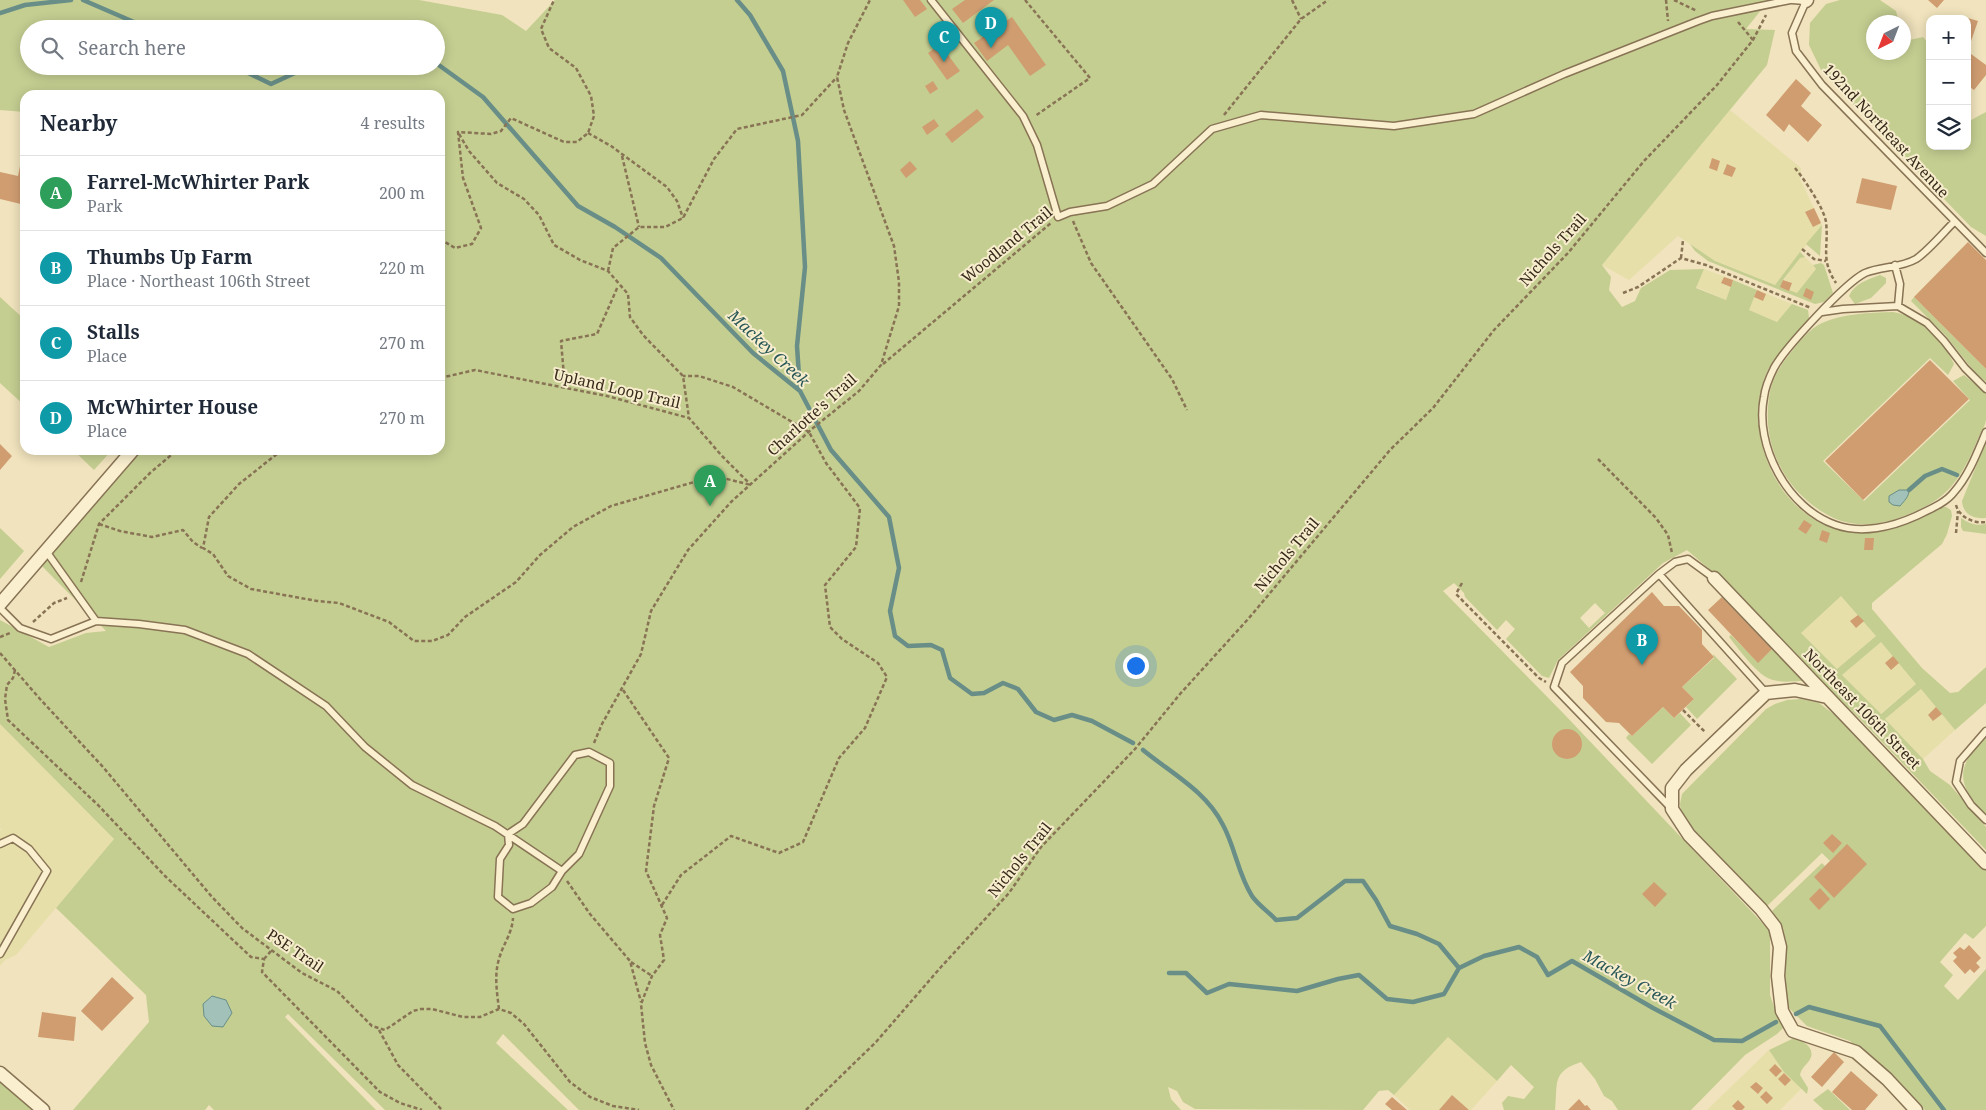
<!DOCTYPE html>
<html lang="en">
<head>
<meta charset="utf-8">
<style>
  body { margin:0; font-family:"Noto Serif",serif; background:#f2f2f3; color:#1f2937 }
  .controls { position:absolute; right:15px; top:15px; display:grid; overflow:hidden; border-radius:10px; box-shadow:0 2px 12px #0003 }
  .controls button { width:45px; height:45px; display:grid; place-items:center; padding:0; border:0; border-bottom:1px solid #e0e1e3; background:#fff; color:#1f2937; font:25px sans-serif }
  .compass { position:absolute; left:1866px; top:15px; width:45px; height:45px; border-radius:50%; background:#fff; box-shadow:0 2px 12px #0003; rotate:222deg }
  .you { position:absolute; left:1135px; top:665px; width:18px; height:18px; margin:-12px; border:4px solid #fff; border-radius:50%; background:#1a73e8; box-shadow:0 0 0 8px #1a73e833 }
  .badge { display:grid; place-items:center; width:32px; height:32px; border-radius:50%; background:#1a73e8; color:#fff; font-size:16px; font-weight:700 }
  .pin { position:absolute; translate:-50% -41px; filter:drop-shadow(0 1px 2px #0008) }
  .pin::after { content:''; position:absolute; top:26px; width:18px; height:15px; background:inherit; clip-path:polygon(0 0,100% 0,50% 100%) }
  .list { margin:0; padding:0; list-style:none }
  h2 { display:flex; justify-content:space-between; align-items:center; height:65px; margin:0; padding:0 20px; font-size:21px }
  h2 small { font-size:16px; font-weight:400; color:#747a83 }
  .list li { display:grid; grid-template-columns:32px 1fr auto; gap:15px; align-items:center; box-sizing:border-box; height:75px; padding:0 20px; border-top:1px solid #e0e1e3 }
  .list b { display:block; font-size:19px; white-space:nowrap }
  .list p { margin:0; font-size:16px; white-space:nowrap; color:#747a83 }
  .list em { font-size:16px; font-style:normal; color:#747a83 }
  .icon { flex:none; width:28px; height:28px; fill:none; stroke:currentColor; stroke-width:2; stroke-linecap:round; stroke-linejoin:round }
  .map { position:relative; flex:none; width:1986px; height:1110px; overflow:hidden }
  .search { position:absolute; background:#fff; box-shadow:0 2px 12px #0003; left:20px; top:20px; width:425px; height:55px; display:flex; align-items:center; gap:12px; box-sizing:border-box; padding:0 18px; border-radius:28px; color:#747a83; font-size:19px }
  .panel { position:absolute; background:#fff; box-shadow:0 2px 12px #0003; left:20px; top:90px; width:425px; height:365px; border-radius:15px }
  .map>svg:first-child { display:block }
  .farmland { fill:#e6dfaa }
  .green { fill:#c4ce91; fill-rule:evenodd }
  .water { fill:#a1c1b9; stroke:#688e87 }
  .lines { fill:none; stroke-linecap:round; stroke-linejoin:round }
  .stream { stroke:#688e87; stroke-width:4.5 }
  .building { fill:#d09d71 }
  .service-casing { stroke:#887355; stroke-width:9 }
  .minor-casing { stroke:#887355; stroke-width:15 }
  .path { stroke:#887355; stroke-width:2.5; stroke-dasharray:4 2.5; stroke-linecap:butt }
  .service { stroke:#faf0d0; stroke-width:6 }
  .minor { stroke:#faf0d0; stroke-width:12 }
  .labels { text-anchor:middle; stroke-width:4; stroke-linejoin:round; paint-order:stroke }
  .street-label { font-size:15px; fill:#372a1b; stroke:#f7edcd }
  .water-label { font-size:16px; font-style:italic; fill:#295757; stroke:#f7edcd }
</style>
</head>
<body>
<div class="map">
<svg width="1986" height="1110" viewBox="0 0 1986 1110">
  <rect width="100%" height="100%" fill="#f0e3bd"/>
  <path class="farmland" d="M1730 110 1801 168 1800 179 1822 225 1775 285 1715 261 1678 236 1629 280 1602 265Z
    M1800 257H1805L1817 269 1797 294 1789 291 1792 283 1784 280Z
    M1704 269 1733 280 1726 300 1696 287Z
    M1757 290 1792 304 1778 322 1748 310Z
    M1841 595 1876 636 1837 669 1801 633Z
    M1881 641 1916 684 1880 714 1842 675Z
    M1921 689 1955 730 1923 759 1885 719Z
    M0 724 114 839 16 955 5 960 0 966V831L1 829 0 828Z
    M1448 1037 1497 1081 1471 1110H1410L1394 1095Z
    M1769 1050 1784 1072 1802 1088 1780 1110H1707Z"/>
  <path class="green" d="M0 0H419L502 15 526 31 555 0H1769L1746 29 1775 30 1767 65 1602 265 1611 277 1609 290 1622 307 1635 301 1641 288 1670 270 1704 269 1696 288 1726 300 1733 280 1757 290 1749 310 1777 322 1792 304 1808 310 1809 318C1796 339 1772 355 1764 379 1743 441 1782 523 1850 532 1885 537 1910 523 1940 507H1946L1951 510 1952 516 1947 534 1942 544 1872 603V609L1922 668 1950 693 1958 692 1986 667V703L1955 730 1921 689 1885 719 1923 759 1930 771 1950 785 1986 827V850L1859 718 1837 697 1821 685 1715 574 1687 550 1663 563 1558 660 1549 678 1542 676 1506 639 1515 629 1506 620 1497 630 1465 597 1464 593 1454 583 1443 591 1564 714 1770 931V995L1776 1013 1784 1027 1777 1034 1745 1055 1691 1110H1618L1612 1101 1604 1096 1595 1079 1581 1062C1551 1072 1558 1083 1555 1110H1504L1502 1103 1508 1096 1524 1099 1534 1087 1511 1065 1497 1081 1448 1037 1394 1095 1388 1090 1379 1091 1363 1110 1195 1109 1183 1102 1177 1091 1168 1087 1171 1099 1181 1110H579L503 1034 496 1043 568 1110H385L288 1014 285 1017 376 1110H214L209 1105 205 1110H73L149 1022 146 995 56 908 114 839 0 724V620L49 647 86 633 106 631 37 561 140 450H440V95H25V112L0 110ZM29 29H436V66H29ZM1841 596 1876 636 1837 669 1801 633ZM1595 603 1605 613 1589 628 1580 618ZM1881 642 1916 684 1881 714 1842 675Z
    M1840 0H1880L1896 11 1899 22H1874V52H1904V37L1905 41 1923 37 1930 45V146H1967V119L1971 120 1986 112V236L1971 227 1822 72 1809 45 1810 23 1826 4Z
    M1822 225 1820 256 1806 244Z
    M1690 244 1715 261 1775 285 1800 252 1805 257 1800 258 1783 280 1781 287 1797 293 1816 269 1813 265 1821 263 1824 265 1833 293 1824 302 1815 304 1708 261 1695 251Z
    M1880 275 1886 278V283L1871 298 1855 304 1849 296C1855 283 1867 280 1880 275Z
    M0 297 25 320V406L0 383Z
    M1914 297 1986 369V382L1976 374 1946 336 1911 301Z
    M1893 312C1920 316 1943 340 1954 364L1948 375 1930 358 1823 461 1864 501 1970 400 1953 381 1964 375 1986 393C1986 402 1986 411 1986 420 1985 427 1980 434 1977 441 1966 467 1954 491 1928 505 1901 519 1875 529 1845 522 1836 520 1828 515 1821 511 1783 487 1762 443 1769 398 1771 380 1781 364 1792 351 1799 341 1811 328 1822 323 1844 313 1869 313 1893 312Z
    M1986 442V518C1974 519 1963 515 1962 501Z
    M73 450H112L94 470Z
    M1961 518C1970 524 1976 526 1986 524V534L1963 531 1961 527Z
    M0 528 24 551 0 579Z
    M1725 593 1804 681C1794 681 1783 683 1773 680 1757 676 1740 650 1729 637L1731 635 1758 662 1772 649 1722 597Z
    M1713 654 1737 679 1697 719 1686 707 1694 699 1682 687 1714 658Z
    M1801 699 1819 703 1835 715 1986 870V926L1973 939 1965 933 1940 962 1953 975 1944 986 1958 1000 1986 969V1110H1925L1850 1041 1807 1026 1788 1007 1785 991 1786 942 1783 928 1772 911 1822 863 1825 866 1830 861 1822 853 1767 906 1694 833 1681 813 1680 804 1682 794 1766 709 1775 704 1787 700Z
    M1663 707 1674 718 1680 713 1691 725 1652 764 1626 738 1629 734 1632 736Z
    M1986 735V816C1956 783 1955 769 1986 735Z
    M1794 1038C1804 1041 1817 1049 1809 1061 1805 1066 1801 1069 1800 1075L1808 1088 1807 1094 1784 1072 1769 1050Z
    M0 1078 39 1110H0Z
    M1828 1089 1850 1110H1824L1813 1100Z"/>
  <path class="water" d="M1899 490H1909C1909 497 1904 501 1900 506L1893 505 1889 502V496Z
    M212 996 226 1000 232 1013 223 1027 212 1026 204 1016 203 1004Z"/>
  <g class="lines">
    <path class="stream" d="M83 0 150 29
      M737 0 750 15 783 71 798 141 805 267 797 346 800 391
      M0 13 25 5 71 0
      M436 63 483 97 578 206 615 227 661 258 753 353 800 391 831 450 889 517 899 568 890 611 895 636 908 646 931 645 942 650 950 678 972 694 984 693 1003 683 1018 689 1036 712 1054 720 1072 715 1092 721 1133 743
      M234 66 271 84 310 66
      M1909 490 1925 476 1942 469 1957 475
      M1143 750C1171 773 1206 791 1223 825 1235 847 1238 874 1252 896 1258 905 1269 912 1276 920L1297 918 1345 881H1363L1376 900 1390 926 1417 934 1439 944 1459 968 1484 956 1519 947 1537 957 1548 975 1572 961 1653 1008 1714 1040 1742 1041 1776 1022
      M1169 973H1186L1207 993 1229 984 1297 991 1338 979 1359 975 1387 999 1413 1002 1444 994 1459 968
      M1796 1014 1809 1007 1880 1026 1944 1110"/>
  </g>
  <path class="building" d="M903 0H920L927 9 915 17Z
    M965 0H994L963 23 952 9Z
    M1928 0H1944L1937 8Z
    M1961 16 1978 21 1970 44 1967 43V19H1960Z
    M1012 17 1046 65 1030 76 1008 45 987 61 974 43Z
    M940 44 960 71 947 80 928 53Z
    M1967 51 1986 65V75L1974 90 1967 85Z
    M1796 79 1811 93 1801 106 1822 125 1808 142 1789 124 1784 132 1766 115Z
    M933 81 938 89 930 94 925 86Z
    M977 109 984 117 952 143 945 134Z
    M934 119 939 126 927 135 922 127Z
    M1712 158 1720 161 1717 171 1709 168Z
    M910 161 917 169 906 178 900 170Z
    M1727 164 1736 168 1732 177 1723 174Z
    M20 166 25 167V205L0 199V172L18 176Z
    M1862 178 1897 186 1891 210 1856 203Z
    M1814 208 1821 223 1813 227 1805 212Z
    M1968 242 1986 260V369L1914 297Z
    M1724 277 1733 280 1731 287 1721 283Z
    M1783 280 1792 283 1789 291 1780 287Z
    M1806 288 1814 292 1811 300 1803 296Z
    M1757 290 1766 294 1763 301 1754 297Z
    M1930 360 1969 399 1863 500 1825 461Z
    M0 444 12 456 0 470Z
    M1804 520 1812 525 1806 534 1798 529Z
    M1822 530 1830 533 1827 543 1819 540Z
    M1865 538H1874L1873 550H1864Z
    M1652 592 1664 606H1679L1702 630V644L1714 657 1682 687 1694 699 1674 718 1663 707 1632 736 1619 723 1606 722 1583 698V686L1570 672Z
    M1722 597 1772 649 1758 663 1708 610Z
    M1858 615 1864 621 1856 628 1850 621Z
    M1893 656 1899 663 1891 670 1885 663Z
    M1936 707 1942 714 1933 721 1928 715Z
    M1552 744a15 15 0 1 1 30 0a15 15 0 1 1-30 0Z
    M1832 834 1842 843 1833 853 1823 843Z
    M1847 844 1867 864 1834 898 1814 877Z
    M1654 882 1667 894 1655 907 1642 894Z
    M1820 888 1830 899 1819 910 1809 899Z
    M1969 945 1981 958 1976 963 1980 967 1974 973 1970 969 1965 974 1953 961 1957 957 1953 953 1960 947 1964 950Z
    M112 977 134 998 102 1031 81 1011Z
    M42 1012 76 1017 74 1041 38 1037Z
    M1834 1052 1844 1062 1822 1087 1811 1077Z
    M1775 1064 1782 1071 1776 1077 1769 1070Z
    M1851 1071 1878 1095 1865 1110H1852L1832 1092Z
    M1784 1073 1791 1080 1785 1086 1778 1079Z
    M1756 1082 1763 1088 1758 1094 1750 1087Z
    M1766 1091 1773 1098 1767 1104 1760 1097Z
    M1452 1095 1469 1110H1439Z
    M1392 1097 1407 1110H1392L1385 1104Z
    M1579 1099 1585 1106 1587 1105 1591 1110H1568Z
    M1738 1100 1745 1107 1742 1110H1736L1732 1106Z"/>
  <g class="lines">
    <defs>
      <path id="service" d="M931 0 1023 116 1037 145 1058 217 1070 212 1107 206 1153 184 1212 129 1261 115 1394 126 1474 114 1564 74 1698 21 1712 16 1790 0
        M1792 0 1806 1 1792 33 1796 51 1822 85 1986 253
        M1954 222C1944 232 1927 252 1916 259 1901 268 1881 266 1865 273 1845 283 1785 348 1774 368 1770 376 1765 388 1764 397 1754 446 1788 509 1836 525 1862 534 1892 527 1916 516 1928 510 1946 503 1954 492 1969 475 1977 453 1986 432
        M1895 265 1900 284 1898 306
        M1822 312 1843 309 1898 306 1927 323 1944 341 1965 368 1986 389
        M46 551 96 621
        M1659 574 1766 693
        M0 608 20 628 51 639 96 621 139 624 185 630 248 654 326 706 365 747 412 785 495 826 562 871
        M1986 731 1960 761 1956 782 1971 805 1986 820
        M589 752 610 763V786L579 854 562 871 552 887 531 903 513 909 498 897 500 859 509 845 508 834 523 824 575 755Z
        M1671 808 1554 687 1562 663 1659 574 1675 562 1688 559 1714 578
        M0 844 13 838 29 849 47 871 0 954"/>
      <path id="minor" d="M1806 1 1807 0
        M1714 578 1986 863
        M0 604 133 450
        M1827 697 1795 690 1766 693 1686 770 1672 788V809L1689 835 1761 909 1775 927 1780 947 1778 976 1782 1011 1793 1031 1856 1052 1887 1079 1916 1110
        M0 1073 43 1110"/>
    </defs>
    <use href="#service" class="service-casing"/>
    <use href="#minor" class="minor-casing"/>
    <path class="path" d="M1025 0 1090 78 1035 116
      M1292 0 1301 19
      M1666 0 1668 21
      M1674 0 1697 11
      M1738 22 1753 40
      M1224 115 1301 19 1328 0
      M588 133 611 146 667 187 677 201 683 218
      M459 134 469 151 497 183 524 199 539 215 554 245 580 260 608 271 628 294 630 317 643 335 683 376 689 418
      M622 156 639 227
      M1795 168C1804 179 1824 208 1826 222 1829 247 1820 259 1836 283
      M1073 221 1091 263 1172 379 1187 410
      M440 239 455 248 472 244 481 228 463 178 458 132 491 134 501 131 511 118 564 142H577L588 133 594 116 591 96 576 68 549 48 541 29 554 0
      M1802 249 1814 259 1826 261
      M1681 258 1683 240
      M608 271 613 248 639 227H665L683 218 714 159 737 129 802 115 837 77
      M1623 293 1638 287 1681 258 1706 265 1811 308
      M883 364 1051 223
      M440 378 475 370 607 396 689 418 722 456 750 484
      M565 388 561 341 597 334 618 286
      M282 450 239 484 209 517 203 548 213 554 228 576 251 589 317 601 339 603 389 622 414 641H432L448 635 465 617 516 582 540 555 573 527 611 506 715 476 751 485
      M1598 459 1656 518 1668 535 1672 553
      M1956 505C1959 517 1974 524 1986 522
      M99 524 120 531 152 537 183 530 193 542 202 548
      M1956 533 1958 511
      M81 582 99 524 150 473 177 450
      M1462 583 1456 594 1539 678 1546 682
      M33 622 54 603 67 598
      M0 637 10 633
      M0 653 40 699 103 767 212 897 242 928 302 973 337 991 372 1026 385 1030 413 1011 421 1009H432L463 1017H480L499 1009 511 1013 524 1024 570 1082 590 1097 613 1106 639 1110
      M15 670 13 678 7 685 5 699 8 720 98 805 165 876 251 957 264 959 262 972 380 1092 400 1103 422 1110
      M623 690 669 758 654 806 646 871 667 918 660 935 664 960 652 976 641 1004 645 1043 651 1065 674 1110
      M1683 710 1705 732
      M594 743 602 724 641 654 651 611 688 550 731 502 813 428 859 391 881 365 899 306V282L894 246 844 110 837 77 848 43 870 0
      M567 881 590 914 630 961 641 1002
      M662 905 681 875 731 836 779 853 803 842 839 758 865 728 887 677 878 663 842 639 830 627 825 585 856 547 860 508 826 463 809 432 733 387 699 376H683
      M264 959 271 951
      M631 962 652 976
      M499 1009C497 993 494 975 499 959 503 944 512 934 513 918
      M379 1030 398 1065 442 1110
      M806 1110 876 1042 941 967 1009 893 1041 847 1135 749 1180 694 1249 618 1390 450 1433 408 1494 330 1568 253 1644 161 1717 85 1753 40 1766 15"/>
    <use href="#service" class="service"/>
    <use href="#minor" class="minor"/>
  </g>
  <g class="labels">
    <g class="street-label">
      <text transform="translate(1886 131) rotate(47)" y="5">192nd Northeast Avenue</text>
      <text transform="translate(1007 245) rotate(-39)" y="5">Woodland Trail</text>
      <text transform="translate(1553 250) rotate(-48)" y="5">Nichols Trail</text>
      <text transform="translate(617 389) rotate(13)" y="5">Upland Loop Trail</text>
      <text transform="translate(812 415) rotate(-42)" y="5">Charlotte's Trail</text>
      <text transform="translate(1287 555) rotate(-50)" y="5">Nichols Trail</text>
      <text transform="translate(1862 709) rotate(46)" y="5">Northeast 106th Street</text>
      <text transform="translate(1020 860) rotate(-51)" y="5">Nichols Trail</text>
      <text transform="translate(295 951) rotate(34)" y="5">PSE Trail</text>
    </g>
    <g class="water-label">
      <text transform="translate(769 348) rotate(43)" y="6">Mackey Creek</text>
      <text transform="translate(1630 979) rotate(29)" y="6">Mackey Creek</text>
    </g>
  </g>
</svg>
<div class="controls">
<button>+</button>
<button>−</button>
<button><svg class="icon" aria-label="layers" viewBox="0 0 24 24"><path d="M12 4l9 5-9 5-9-5zM3 14l9 5 9-5"/></svg></button>
</div>
<svg class="compass" viewBox="-18 -18 36 36"><path d="M0-13l5 13h-10z" fill="#e53935"/><path d="M0 13l5-13h-10z" fill="#747a83"/></svg>
<div class="you"></div>
<div class="pin badge" style="left:710px;top:506px;background:#2e9e5b">A</div>
<div class="pin badge" style="left:1642px;top:665px;background:#0f9aa8">B</div>
<div class="pin badge" style="left:944px;top:62px;background:#0f9aa8">C</div>
<div class="pin badge" style="left:991px;top:48px;background:#0f9aa8">D</div>
<div class="search"><svg class="icon" aria-label="search" viewBox="0 0 24 24"><circle cx="10" cy="10" r="6"/><path d="M15 15l6 6"/></svg>Search here</div>
<section class="panel">
<h2>Nearby<small>4 results</small></h2>
<ul class="list">
<li><span class="badge" style="background:#2e9e5b">A</span><div><b>Farrel-McWhirter Park</b><p>Park</p></div><em>200 m</em></li>
<li><span class="badge" style="background:#0f9aa8">B</span><div><b>Thumbs Up Farm</b><p>Place · Northeast 106th Street</p></div><em>220 m</em></li>
<li><span class="badge" style="background:#0f9aa8">C</span><div><b>Stalls</b><p>Place</p></div><em>270 m</em></li>
<li><span class="badge" style="background:#0f9aa8">D</span><div><b>McWhirter House</b><p>Place</p></div><em>270 m</em></li>
</ul>
</section>
</div>
</body>
</html>
